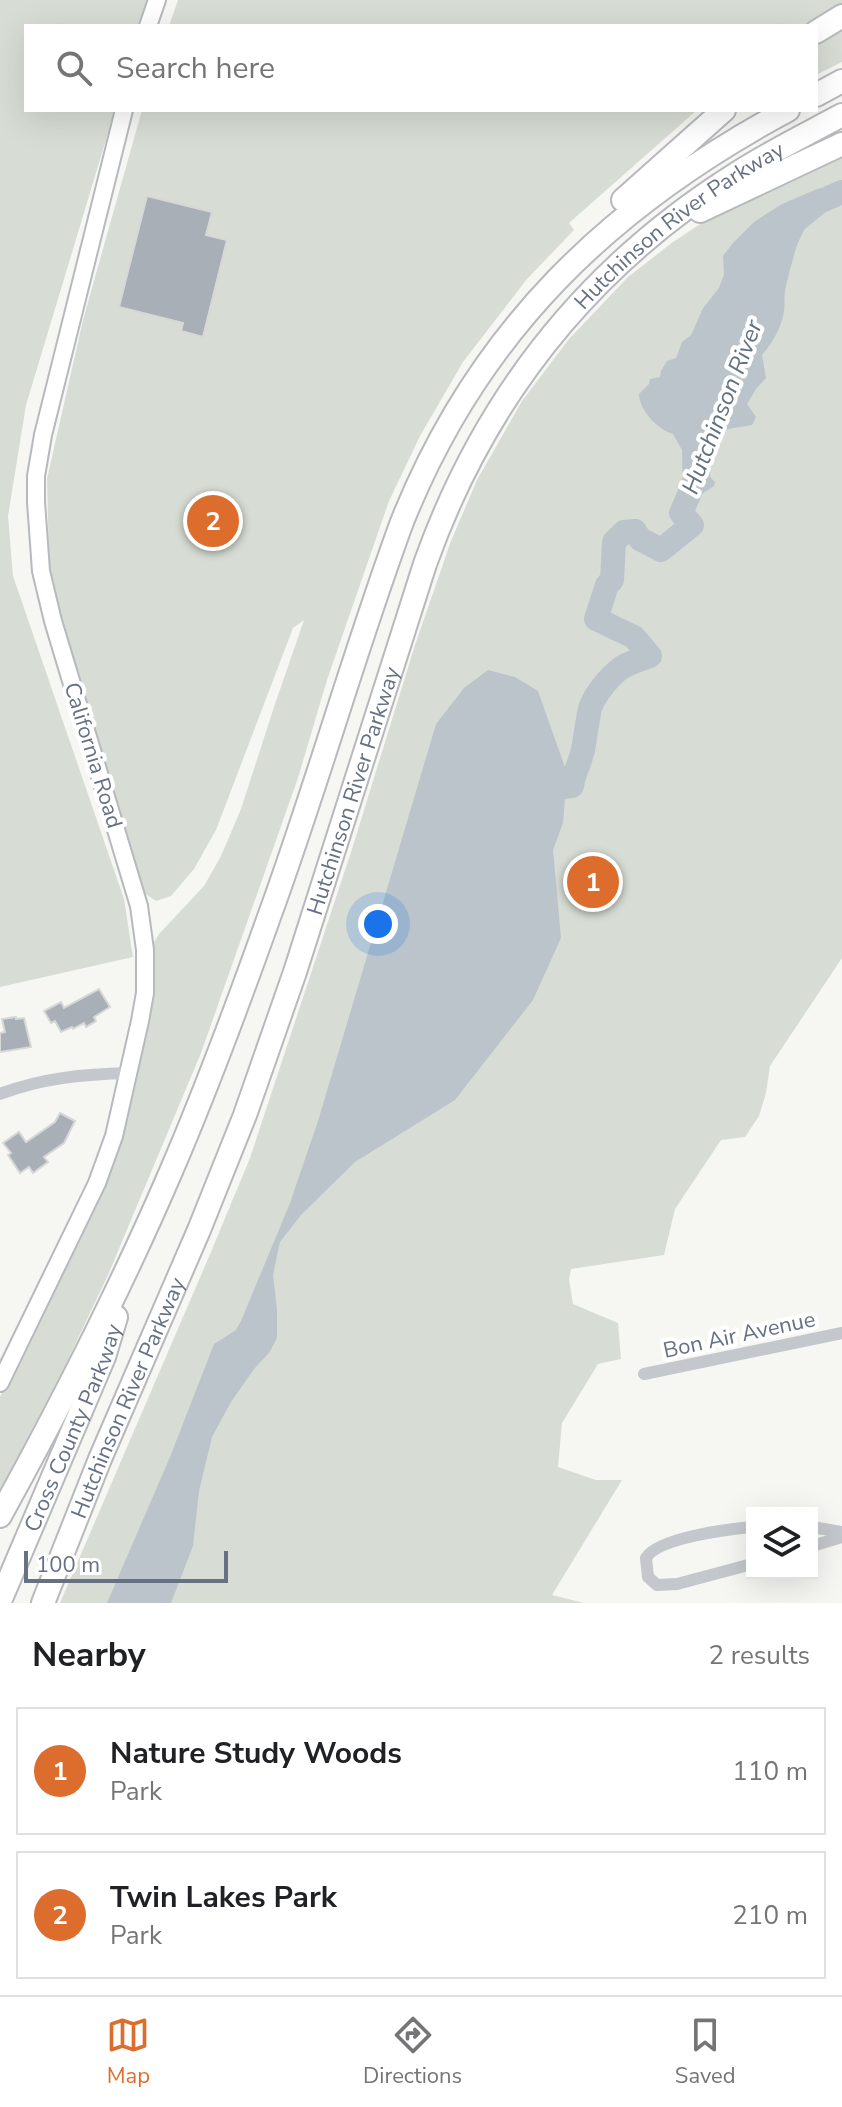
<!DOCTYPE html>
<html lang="en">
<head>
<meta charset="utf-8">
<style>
  body { margin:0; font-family:"Nunito Sans",sans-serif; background:#f6f6f6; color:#202124 }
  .controls { position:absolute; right:24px; bottom:24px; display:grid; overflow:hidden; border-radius:0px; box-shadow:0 8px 32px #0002 }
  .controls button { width:72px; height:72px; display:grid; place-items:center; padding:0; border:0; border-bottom:2px solid #e0e0e0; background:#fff; color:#202124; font:40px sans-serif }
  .scale { position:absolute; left:24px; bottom:20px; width:204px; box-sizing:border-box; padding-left:8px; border:4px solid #667283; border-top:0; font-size:22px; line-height:28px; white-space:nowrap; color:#667283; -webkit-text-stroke:6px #fff; paint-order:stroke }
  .you { position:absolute; left:378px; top:924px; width:28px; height:28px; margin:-20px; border:6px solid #fff; border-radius:50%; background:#1a73e8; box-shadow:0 0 0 12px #1a73e833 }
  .badge { display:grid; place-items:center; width:52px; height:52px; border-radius:50%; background:#dd6d2c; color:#fff; font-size:26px; font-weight:700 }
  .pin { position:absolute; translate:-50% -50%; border:4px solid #fff; box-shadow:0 2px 8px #0006 }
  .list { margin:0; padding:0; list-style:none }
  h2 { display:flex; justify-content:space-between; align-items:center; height:104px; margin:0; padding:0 32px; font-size:34px }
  h2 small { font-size:26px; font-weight:400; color:#757577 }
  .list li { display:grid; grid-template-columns:52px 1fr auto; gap:24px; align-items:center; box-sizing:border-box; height:128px; margin:0 16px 16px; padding:0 16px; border:2px solid #e0e0e0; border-radius:0px }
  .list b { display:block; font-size:30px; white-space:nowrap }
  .list p { margin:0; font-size:26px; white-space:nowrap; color:#757577 }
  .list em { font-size:26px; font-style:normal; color:#757577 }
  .icon { flex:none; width:44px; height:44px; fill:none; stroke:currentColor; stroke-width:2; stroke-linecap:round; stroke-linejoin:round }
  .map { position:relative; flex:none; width:842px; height:1603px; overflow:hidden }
  .search { position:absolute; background:#fff; box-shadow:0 8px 32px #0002; left:24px; right:24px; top:24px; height:88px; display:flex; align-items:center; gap:20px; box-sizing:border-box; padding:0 28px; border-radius:0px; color:#757577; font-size:30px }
  .sheet { height:392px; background:#fff }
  nav { display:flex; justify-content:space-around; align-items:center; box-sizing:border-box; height:112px; border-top:2px solid #e0e0e0; background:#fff; font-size:22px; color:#757577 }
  nav a { display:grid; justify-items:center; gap:4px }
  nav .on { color:#dd6d2c }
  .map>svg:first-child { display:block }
  .green { fill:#d7ddd4 }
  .water { fill:#bbc4ca }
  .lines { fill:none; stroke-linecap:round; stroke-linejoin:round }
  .river { stroke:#bbc4ca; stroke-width:24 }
  .building { fill:#a9afb6; stroke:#d7d8d6; stroke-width:2 }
  .secondary-casing { stroke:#b6babf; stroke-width:20 }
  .highway-casing { stroke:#b7b9bd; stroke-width:26 }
  .street { stroke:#c4c7cb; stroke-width:12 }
  .secondary { stroke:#fff; stroke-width:16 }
  .highway { stroke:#fff; stroke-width:22 }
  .labels { text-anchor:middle; stroke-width:8; stroke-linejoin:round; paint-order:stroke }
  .street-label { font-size:22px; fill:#667283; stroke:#fff }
  .water-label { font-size:24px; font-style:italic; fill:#62737f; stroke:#fff }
</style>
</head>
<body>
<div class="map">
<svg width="842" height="1603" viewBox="0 0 842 1603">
  <rect width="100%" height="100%" fill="#f6f6f3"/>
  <path class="green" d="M0 0H149L141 26H26V110H115L26 405 8 516 13 576 124 899 133 957 0 987Z
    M178 0H842V7L805 26H169Z
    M842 23V62L816 75V39Z
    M142 110H697L569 223 574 230 527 279 463 362 420 436 389 501 327 680 298 778 201 1053 108 1275 61 1374 0 1490V1397L105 1183 123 1136 149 1011 153 944 159 934 204 886 221 856 241 809 274 707 304 620 293 628 216 830 194 869 171 896 156 901 144 893 57 606 49 562 47 479 83 320Z
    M842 152V958L770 1066 766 1093 759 1116 745 1137 721 1140 675 1209 664 1255 571 1269 569 1279 573 1304 618 1323 621 1359 598 1364 562 1423 558 1467 596 1480H622L552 1595 584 1603H60L211 1252 250 1158 352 849 415 645 451 541 477 480 522 401 569 339 628 277 673 242 729 205Z"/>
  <path class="water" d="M828 187C818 208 804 226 796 248 792 262 788 277 785 291 784 298 785 304 784 310 783 325 772 344 762 355L766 378 756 389 747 404 756 417 752 425C743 427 727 428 720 432L713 452 704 459 710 477 715 482 714 486 686 504 683 500 682 450 673 434C658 430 639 410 639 394L649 384 650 379 660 377 661 371 667 361 676 358 682 342 691 335 703 308 719 288 724 274 723 256 733 243 754 222 782 204 817 189Z
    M488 670 515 677 538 691 567 773 563 823 553 850 561 938 533 1000 455 1100 355 1162 301 1215 280 1242 273 1275 277 1310V1338L269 1353 254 1369 231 1402 212 1437 199 1491 193 1546 171 1603H107L170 1457 214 1344 236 1330 241 1321 290 1203 318 1121 436 724 464 688Z"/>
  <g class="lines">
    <path class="river" d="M797 220 819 202 842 192
      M564 787 572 786C574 773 580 763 583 750 585 738 587 725 589 713 591 698 609 677 621 668 629 663 641 659 650 656L634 637 596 619 607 585 612 580 614 542 624 532 635 531 640 539 661 550 692 525 681 513 698 474"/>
  </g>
  <path class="building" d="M147 196 212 212 206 235 227 240 203 337 181 331 183 323 119 307Z
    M99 989 110 1007 94 1017 96 1021 86 1027 84 1023 73 1029 72 1027 61 1032 55 1021 51 1023 44 1011 61 1002 64 1008Z
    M16 1017V1019L24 1018 31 1047 0 1052V1033L5 1032 2 1019Z
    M60 1113 75 1121 64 1143 44 1157 48 1162 33 1173 29 1167 20 1173 8 1155 11 1153 3 1143 19 1132 26 1142 55 1122Z"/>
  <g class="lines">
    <defs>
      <path id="secondary" d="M148 26 157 0
        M0 1383 97 1183 114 1136 140 1021 145 993V950L139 906 53 621 41 571 36 502V476L43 435 124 110"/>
      <g id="highway">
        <path d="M816 32 842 16"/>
        <path d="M816 95 842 81"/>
        <path d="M623 200 724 110"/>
        <path d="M700 211 842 144"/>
        <path d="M0 1516C61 1405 119 1292 169 1176 206 1091 238 1004 269 917 317 786 354 652 402 522 478 331 609 206 788 110"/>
        <path id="s1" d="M0 1601 104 1357 116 1317"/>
        <path id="s2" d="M43 1603 100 1459 199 1230 245 1115 295 972 425 564C484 398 587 268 736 174 770 152 807 134 842 115"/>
      </g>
    </defs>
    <use href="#secondary" class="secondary-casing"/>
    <use href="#highway" class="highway-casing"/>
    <path class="street" d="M0 1094C42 1078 85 1074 129 1073
      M644 1374 842 1333
      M752 1527C729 1529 657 1538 646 1558L648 1577 657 1585 677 1584 752 1564
      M812 1527 842 1532
      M812 1546 842 1537"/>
    <use href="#secondary" class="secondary"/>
    <use href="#highway" class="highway"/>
  </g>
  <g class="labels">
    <g class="street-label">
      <text dy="8" stroke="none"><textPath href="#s2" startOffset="1540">Hutchinson River Parkway</textPath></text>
      <text transform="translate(94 755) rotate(73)" y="8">California Road</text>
      <text dy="8" stroke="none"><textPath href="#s2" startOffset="870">Hutchinson River Parkway</textPath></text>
      <text transform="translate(739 1334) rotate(-12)" y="8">Bon Air Avenue</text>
      <text dy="8" stroke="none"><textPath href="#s2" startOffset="222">Hutchinson River Parkway</textPath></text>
      <text dy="8" stroke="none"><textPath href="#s1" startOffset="188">Cross County Parkway</textPath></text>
    </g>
    <g class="water-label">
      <text transform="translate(722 407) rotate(-69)" y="8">Hutchinson River</text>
    </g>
  </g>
</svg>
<div class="controls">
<button><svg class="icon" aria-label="layers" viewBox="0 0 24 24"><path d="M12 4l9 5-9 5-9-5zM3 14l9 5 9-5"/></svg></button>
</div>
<div class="scale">100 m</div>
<div class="you"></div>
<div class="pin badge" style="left:593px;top:882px">1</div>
<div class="pin badge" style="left:213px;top:521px">2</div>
<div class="search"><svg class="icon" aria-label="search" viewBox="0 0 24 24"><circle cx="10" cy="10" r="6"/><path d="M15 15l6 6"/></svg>Search here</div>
</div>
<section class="sheet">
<h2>Nearby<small>2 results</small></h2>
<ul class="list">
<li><span class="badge">1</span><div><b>Nature Study Woods</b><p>Park</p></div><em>110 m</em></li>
<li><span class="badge">2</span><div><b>Twin Lakes Park</b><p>Park</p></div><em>210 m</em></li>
</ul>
</section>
<nav>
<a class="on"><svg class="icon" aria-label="map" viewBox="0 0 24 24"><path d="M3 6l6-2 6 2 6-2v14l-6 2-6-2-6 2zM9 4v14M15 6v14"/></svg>Map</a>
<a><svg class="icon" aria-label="directions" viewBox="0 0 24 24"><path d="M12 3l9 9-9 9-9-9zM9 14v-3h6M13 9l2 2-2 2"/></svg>Directions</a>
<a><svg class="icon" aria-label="saved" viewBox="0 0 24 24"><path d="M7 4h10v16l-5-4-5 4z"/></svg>Saved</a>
</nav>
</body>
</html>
